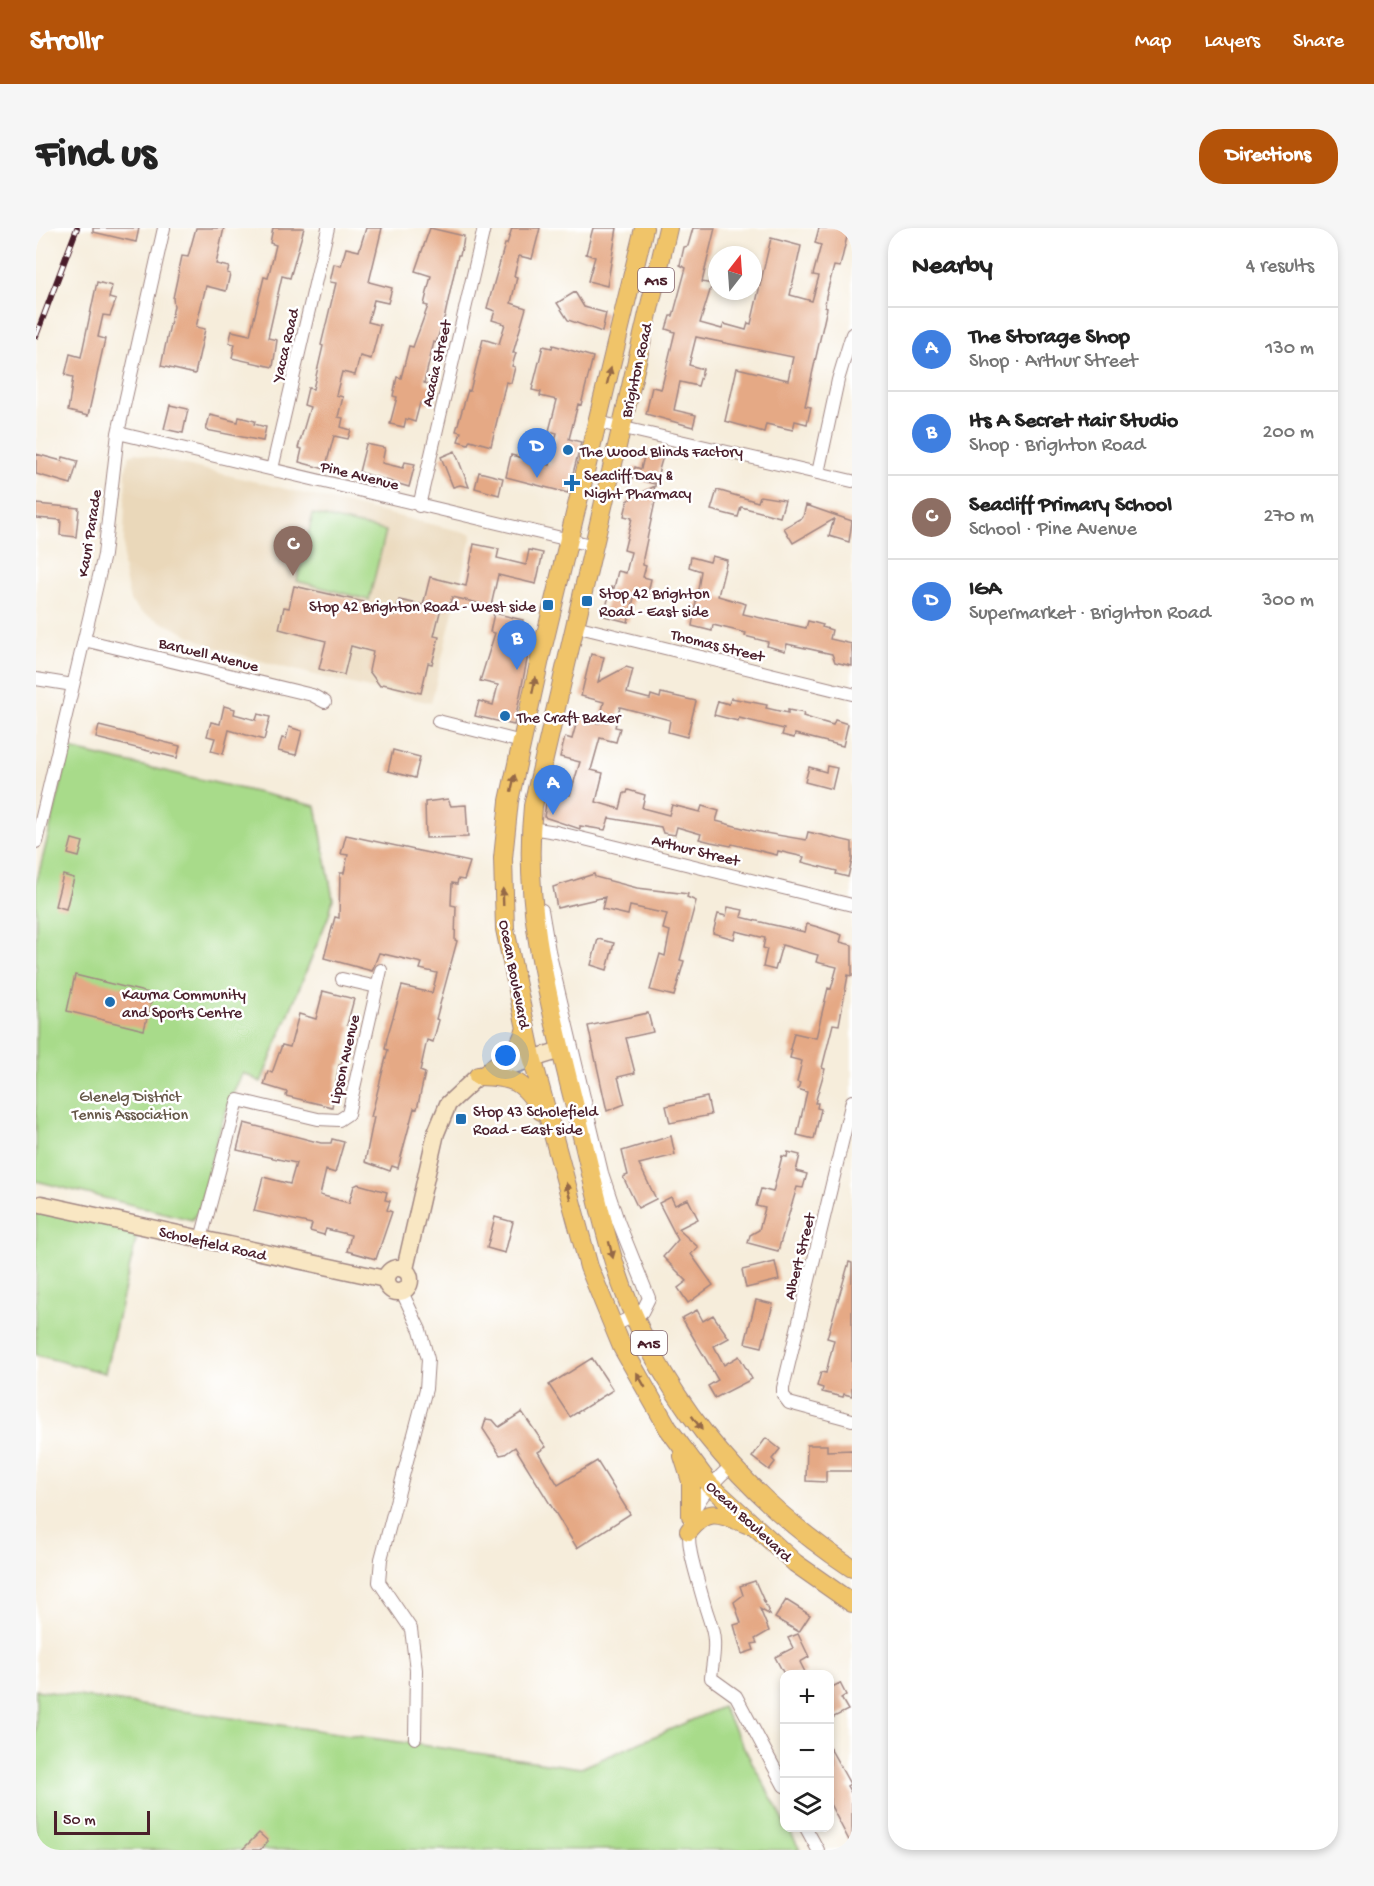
<!DOCTYPE html>
<html lang="en">
<head>
<meta charset="utf-8">
<style>
  body { margin:0; font-family:"Gochi Hand",sans-serif; background:#f6f6f6; color:#222 }
  .controls { position:absolute; right:18px; bottom:18px; display:grid; overflow:hidden; border-radius:12px; box-shadow:0 3px 9px #0003 }
  .controls button { width:54px; height:54px; display:grid; place-items:center; padding:0; border:0; border-bottom:2px solid #e0e0e0; background:#fff; color:#222; font:30px sans-serif }
  .compass { position:absolute; left:672px; top:18px; width:54px; height:54px; border-radius:50%; background:#fff; box-shadow:0 3px 9px #0003; rotate:17deg }
  .scale { position:absolute; left:18px; bottom:15px; width:96px; box-sizing:border-box; padding-left:6px; border:3px solid #4a1f2b; border-top:0; font-size:16px; line-height:21px; white-space:nowrap; color:#4a1f2b; -webkit-text-stroke:4px #fff; paint-order:stroke }
  .you { position:absolute; left:470px; top:828px; width:21px; height:21px; margin:-15px; border:4px solid #fff; border-radius:50%; background:#1a73e8; box-shadow:0 0 0 9px #1a73e833 }
  .badge { display:grid; place-items:center; width:39px; height:39px; border-radius:50%; background:#b45309; color:#fff; font-size:20px; font-weight:700 }
  .pin { position:absolute; translate:-50% -50px; filter:drop-shadow(0 2px 3px #0008) }
  .pin::after { content:''; position:absolute; top:32px; width:21px; height:18px; background:inherit; clip-path:polygon(0 0,100% 0,50% 100%) }
  .list { margin:0; padding:0; list-style:none }
  h2 { display:flex; justify-content:space-between; align-items:center; height:78px; margin:0; padding:0 24px; font-size:26px }
  h2 small { font-size:20px; font-weight:400; color:#767676 }
  .list li { display:grid; grid-template-columns:39px 1fr auto; gap:18px; align-items:center; box-sizing:border-box; height:84px; padding:0 24px; border-top:2px solid #e0e0e0 }
  .list b { display:block; font-size:22px; white-space:nowrap }
  .list p { margin:0; font-size:20px; white-space:nowrap; color:#767676 }
  .list em { font-size:20px; font-style:normal; color:#767676 }
  .icon { flex:none; width:33px; height:33px; fill:none; stroke:currentColor; stroke-width:2; stroke-linecap:round; stroke-linejoin:round }
  .map { position:relative; flex:none; width:816px; height:1622px; overflow:hidden; border-radius:24px }
  header { display:flex; align-items:center; gap:36px; box-sizing:border-box; height:84px; padding:0 30px; background:#b45309; color:#fff }
  header strong { font-size:28px }
  nav { display:flex; gap:33px; margin-inline-start:auto; font-size:21px }
  .intro { display:flex; align-items:center; justify-content:space-between; box-sizing:border-box; height:144px; padding:0 36px }
  h1 { margin:0; font-size:42px }
  .button { padding:15px 27px; border-radius:24px; background:#b45309; color:#fff; font-size:21px; font-weight:700 }
  main { display:flex; gap:36px; padding:0 36px }
  aside { flex:1; background:#fff; border-radius:24px; box-shadow:0 3px 9px #0003 }
  .map>svg:first-child { display:block }
  .built { fill:#ead8ba }
  .green { fill:#a8db8a; stroke:#797d5a; stroke-width:1.5 }
  .building { fill:#e5a985 }
  .lines { fill:none; stroke-linecap:round; stroke-linejoin:round }
  .street-casing { stroke:#a08683; stroke-width:14 }
  .secondary-casing { stroke:#a08683; stroke-width:19 }
  .primary-casing { stroke:#a08683; stroke-width:20 }
  .street { stroke:#fff; stroke-width:12 }
  .secondary { stroke:#f9e7c3; stroke-width:16 }
  .primary { stroke:#f0c469; stroke-width:18 }
  .rail-casing { stroke:#4a1f2b; stroke-width:6 }
  .rail { stroke:#fff; stroke-width:4; stroke-dasharray:11; stroke-linecap:butt }
  .oneway { fill:#956947 }
  .poi-dot { fill:#1f6fb2; stroke:#fff; stroke-width:2 }
  .labels { text-anchor:middle; stroke-width:5; stroke-linejoin:round; paint-order:stroke }
  .shield { fill:#fff; stroke:#80626b; stroke-width:1.5 }
  .shield-label { font-size:15px; font-weight:bold; fill:#4a1f2b }
  .street-label { font-size:16px; fill:#4a1f2b; stroke:#fff }
  .poi-label { font-size:16px; fill:#4a1f2b; stroke:#fff; text-anchor:start }
  .park-label { font-size:16px; fill:#665748; stroke:#fff }
</style>
</head>
<body>
<header>
<strong>Strollr</strong>
<nav><a>Map</a><a>Layers</a><a>Share</a></nav>
</header>
<div class="intro"><h1>Find us</h1><a class="button">Directions</a></div>
<main>
<div class="map">
<svg width="816" height="1622" viewBox="0 0 816 1622">
  <rect width="100%" height="100%" fill="#fff"/>
  <filter id="ink" filterUnits="userSpaceOnUse"><feTurbulence type="fractalNoise" baseFrequency=".0167" numOctaves="2"/><feDisplacementMap in="SourceGraphic" scale="12" xChannelSelector="R" yChannelSelector="G"/><feConvolveMatrix kernelMatrix="1 2 1 2 8 2 1 2 1" color-interpolation-filters="sRGB"/></filter>
  <filter id="wash" filterUnits="userSpaceOnUse"><feTurbulence type="fractalNoise" baseFrequency=".008" numOctaves="4" result="noise"/><feDisplacementMap in="SourceGraphic" scale="24" xChannelSelector="R" yChannelSelector="G"/><feGaussianBlur stdDeviation="1.35" result="paint"/><feColorMatrix in="noise" values="0 0 0 0 0 0 0 0 0 0 0 0 0 0 0 0 0 1.4 0 .05"/><feComposite in="paint" operator="in"/></filter>
  <g filter="url(#wash)">
    <rect width="100%" height="100%" fill="#f6eddb"/>
    <path class="built" d="M100 225 436 306 395 475 242 438 178 419 105 384 94 373 87 339 90 240 94 227Z"/>
    <path class="green" d="M277 286 350 303 333 372 261 353Z
      M34 521 280 578 297 671 293 687 225 854 207 845C184 887 175 935 163 982L156 992 0 953V656Z
      M7 981 102 1003 69 1145 0 1127V987Z
      M0 1462 545 1540 686 1479 748 1593V1600H752L764 1622H0Z"/>
    <g id="blocks">
      <path class="building" d="M57 0H103L100 14 57 4Z
        M160 0H188L180 36 193 39 191 45 194 46 190 63 170 58 160 99 169 101 159 146 125 138 138 78 137 70 146 28 152 29Z
        M237 0H268L254 50 246 48 232 110 241 112 237 139 196 130 199 116 193 115 196 103 214 107 228 49 232 50 240 17 234 15Z
        M330 0H346L333 54 356 60 352 75 338 72 332 94 344 97 335 131 324 128 319 147 306 144 300 167 307 169 302 189 307 190 305 199 315 202 312 211 298 208 289 241 263 234 266 221 262 220 274 179 268 177 272 160 277 161 287 118 285 117 300 55 294 54 298 36 305 38 310 20 323 23Z
        M394 0 428 8 427 16 424 27H422L409 87 400 115 398 114 388 155 396 157 391 176 384 175 379 194 370 191 368 199 354 196 361 169 357 168 361 149 365 150 373 118 377 119 392 78 388 77 395 48 379 43Z
        M476 0H504L496 31 483 28 478 48 481 49 475 75 490 80 477 125H480L476 138 479 139 475 155 470 154 455 218 434 212 432 216 422 213 425 204 420 203 432 162 434 163 447 111 463 116 469 96 456 92 459 83 451 80 469 16H471Z
        M557 0H581L571 58 552 53 559 29 550 26Z
        M657 0H679L666 54 676 56 664 95 686 101 688 96 710 102 712 95 715 96 735 10 765 18 754 67 776 73 783 48 777 47 785 17 779 15 783 0H813L804 39 798 38 790 68 789 79 791 80 769 178 775 179 771 196 759 193 757 202 730 196 728 204 689 193 701 140 752 152 757 129 660 109 653 137 667 141 662 158 644 154 638 182 660 187 657 199 610 186 616 159 625 161 626 158 639 104 630 101 634 88H637L650 40 644 37 648 19 652 18Z
        M61 54 76 58 73 70 80 72 74 88 67 87 62 109 69 111 52 188 32 183 37 149 29 147 34 126 45 129Z
        M539 64 548 79 570 85 566 104 532 92 521 75Z
        M517 117 557 129 545 177 542 176 533 211 545 214 532 265 470 249 475 227 514 237 521 205 513 203 521 172 504 168 505 164 496 162 507 118 516 120Z
        M134 177 152 181 147 205 128 201Z
        M174 187 202 194 203 189 219 193 218 196 230 199 227 213 170 202Z
        M330 216 349 220 346 235 367 240 369 234 379 236 373 259 323 244Z
        M419 223 433 259 424 257 417 259 405 229Z
        M609 224 627 228 619 256 596 250 599 239 605 241Z
        M0 226 26 233 27 229 42 233 35 256 0 246Z
        M443 244 467 250 463 267 439 260Z
        M619 258 617 268 620 269 607 330V337L610 338 607 349 615 351 612 365 600 362 592 394 568 388 575 359 578 360 582 343 590 345 595 324 588 322 596 290 588 288 592 272Z
        M681 262 722 274 724 268 749 272 744 289 705 279 702 289 675 282Z
        M0 276 43 280 40 309 24 307 25 292 0 290Z
        M770 277 816 293 813 314 793 308 798 291 757 315 748 300 767 289Z
        M438 316 463 321 461 330 490 337 493 322 507 325 500 356 462 347 455 378 416 369 412 382 405 380 398 408 403 409 396 436 392 435 385 465 347 456 344 458 333 443 337 424 315 418 308 447 283 441 290 413 243 401 248 379 253 380 258 358 328 374 327 379 359 387 363 372 387 377 394 349 430 358Z
        M676 328 691 332 682 368 710 376 707 386 770 400 772 393 787 397 786 399 796 402 794 411 816 416V438L799 434 796 426 751 416 749 423 731 418 732 414 709 408 710 405 677 397 676 403 656 398 665 343 653 339 655 329 674 334Z
        M458 385 487 392 479 424 492 427 478 497 439 488 443 473 457 477 462 457 444 453 459 405 454 404Z
        M555 426 568 429 562 454 590 439 597 441 591 465 614 471 615 467 624 470 625 465 660 473 651 509 632 504 634 492 584 479 579 499 584 500 580 514 564 510 555 542 567 545 560 574 584 581 588 565H591L592 562 609 567 606 580 633 587 636 577 664 584 666 578 683 583 680 593 718 603 770 612 772 604 816 614V632L812 649 800 646 801 643 766 634 768 629 742 623 741 627 696 616 695 618 675 614 663 611 665 606 641 599 639 607 627 605 625 599 573 590 569 602 544 598V601L508 589 512 561 534 567 544 534 524 529 529 509 536 511 542 489 563 495 568 474 545 468Z
        M695 470 731 477 730 480 752 485V482L768 485 767 488 776 491 797 497 799 492 812 496 807 518 759 506 758 510 746 507 748 501 703 490 702 493 678 487 682 473 693 476Z
        M188 478 199 481 198 486 220 492 222 486 234 489 228 512 193 502 187 526 175 523 179 510 171 508 175 494 184 496Z
        M63 498 144 518 141 530 60 510Z
        M253 499 266 503 260 527 242 523 246 510 250 511Z
        M357 522 384 529 379 550 352 543Z
        M791 538 801 540 796 561 769 554 773 539 790 544Z
        M412 571 415 578 430 577 432 609 390 610 389 574Z
        M310 607 434 634 428 652 422 651 421 656 416 655 415 677 420 678 419 712 421 713 400 791 403 792 397 814 391 812 384 843 389 845 381 881 378 880 362 940 356 938 354 943 329 934 338 889H335L352 822 349 821 351 810 366 758 396 765 401 745 384 741 386 735 343 725 336 743 288 730 299 689 303 690 304 645H308L312 627 305 626Z
        M36 611 47 614 43 629 32 626Z
        M558 646 559 649 601 660 652 666 651 669 660 673 644 732 648 733 638 768 614 762 624 726 629 728 634 703 627 701 631 686 594 678 592 687 566 681 569 669 521 680 517 659Z
        M27 647 38 650 30 681 19 678Z
        M692 679 707 682 705 689 733 696 769 704 771 696 782 699 806 707 804 714 816 717V748L812 747 803 797 797 796 786 840 789 841 779 875H782L781 880 785 881 778 911 761 907 771 864 762 861 764 855 761 854 766 833 754 830 756 822 754 821 758 805 780 810 792 760 795 761 801 739 780 734 782 727 746 717 739 742 727 739 731 721 727 720 729 710 700 703 698 711 677 705 682 686 690 688Z
        M562 711 578 715 571 742 555 737Z
        M39 747 117 766 108 802 31 783Z
        M287 763 318 771 311 797 315 798 305 837H303L296 879 250 868 251 864 228 857 232 843 236 845 246 817 254 819 263 786 280 791Z
        M612 785 617 804 590 810 599 845 582 849 589 876 571 883 552 798Z
        M671 869 675 887 634 895 630 878Z
        M208 895 285 915H295L296 911 308 914 299 945 290 942 284 967 313 975 318 958 322 956 351 964 349 972 354 973 351 982 356 984 340 1031 311 1023 315 1007 290 1001 288 1007 274 1003 276 996 218 983 227 949 254 956 260 935 201 922Z
        M635 908 639 927 603 936 620 971 602 980 587 949 592 947 586 923Z
        M752 924 764 927 760 943 771 946 767 960 761 959 742 1023 712 1015 714 1007 723 1002 729 980 720 978 725 961 737 964 746 928 751 929Z
        M635 969 639 977 652 971 662 991 642 1001 662 1019 655 1026 677 1057 652 1075 642 1060 651 1053 627 1029 642 1012 623 975Z
        M459 989 477 994 469 1025 451 1020Z
        M739 1034 743 1052 710 1060 706 1042Z
        M813 1034 816 1035V1168L808 1166 807 1169 786 1164 787 1160 781 1158 785 1144 790 1145 798 1112 791 1110Z
        M720 1072 737 1076 726 1119 709 1115Z
        M661 1082 667 1093 677 1087 693 1110 678 1118 688 1137 703 1128 716 1151 679 1170 672 1158 682 1152 646 1090Z
        M556 1130 577 1162 534 1189 513 1157Z
        M486 1184 510 1219 502 1224 522 1257 561 1233 594 1286 541 1320 479 1219 469 1226 464 1227 447 1201 450 1191 457 1192 463 1199Z
        M730 1210 744 1221 736 1231 739 1234 733 1242 716 1229Z
        M771 1217H791V1223L816 1222V1243H790V1254L770 1253Z
        M719 1353 734 1387 724 1381 733 1403 719 1411 721 1415 716 1416 718 1422 706 1426 698 1397 705 1395 698 1374 707 1367 704 1358Z
        M750 1372 774 1387 763 1404 739 1390Z
        M762 1406 773 1429 764 1434 770 1446H748L739 1429 757 1420 752 1410Z
        M804 1455 810 1467 805 1470 812 1482 796 1490 794 1484V1460Z
        M794 1520 814 1556 811 1558 816 1566V1618L794 1576Z
        M223 1605 232 1613 224 1622H206Z"/>
    </g>
  </g>
  <g filter="url(#ink)">
    <use href="#blocks" fill-opacity="0" stroke="#a08683" stroke-width="1.5"/>
    <g class="lines">
      <defs>
        <path id="street" d="M562 194 816 253
          M82 205 559 318
          M236 241 292 0
          M782 245 802 152 816 106
          M383 278 448 0
          M539 398 816 466
          M48 412 276 467 289 474
          M0 451 37 457
          M402 493 486 514
          M495 600 520 604 816 677
          M0 614 68 327 82 205 128 0
          M506 682 513 723 566 945 582 993 613 1070 606 1084 577 1098
          M306 751 341 759
          M816 873 747 1160V1167L753 1175 816 1192
          M165 1011 202 872 282 891 303 892 312 886 345 742
          M366 1064 384 1102 392 1131 390 1161 345 1331 343 1354 375 1401 380 1442 379 1510
          M695 1238C637 1290 650 1309 669 1378 672 1389 678 1402 678 1413 679 1425 676 1438 675 1450L700 1468 748 1558
          M770 1600 782 1622"/>
        <path id="secondary" d="M5 976 349 1051
          M350 1052a12 12 0 1 1 24 0a12 12 0 1 1-24 0Z
          M369 1041 400 905 412 876 442 848 525 822"/>
        <path id="primary" d="M608 0 504 431 473 573 467 630 469 701 496 829 553 1039 586 1119 632 1200 674 1257 759 1335 816 1375
          M632 0 497 578C487 675 510 761 533 855 548 913 560 973 577 1031 616 1160 705 1267 816 1340
          M453 843 483 817 490 801
          M442 848C477 849 487 852 505 883
          M647 1228 655 1253V1288
          M653 1303C673 1278 684 1286 711 1296"/>
      </defs>
      <use href="#street" class="street-casing"/>
      <use href="#secondary" class="secondary-casing"/>
      <use href="#primary" class="primary-casing"/>
      <use href="#street" class="street"/>
      <use href="#secondary" class="secondary"/>
      <use href="#primary" class="primary"/>
      <defs>
        <path id="rail" d="M0 108 41 0"/>
      </defs>
      <use href="#rail" class="rail-casing"/>
      <use href="#rail" class="rail"/>
    </g>
    <defs><path id="oneway-solid" d="M-6-.8H1V-3.2L6.5 0L1 3.2V.8H-6Z" transform="scale(1.5)"/></defs>
    <g class="oneway">
      <use href="#oneway-solid" transform="translate(573 148) rotate(-76)"/>
      <use href="#oneway-solid" transform="translate(498 457) rotate(-78)"/>
      <use href="#oneway-solid" transform="translate(477 555) rotate(-77)"/>
      <use href="#oneway-solid" transform="translate(467 669) rotate(-92)"/>
      <use href="#oneway-solid" transform="translate(532 963) rotate(-105)"/>
      <use href="#oneway-solid" transform="translate(575 1022) rotate(76)"/>
      <use href="#oneway-solid" transform="translate(605 1152) rotate(-120)"/>
      <use href="#oneway-solid" transform="translate(661 1195) rotate(54)"/>
    </g>
  </g>
  <g class="poi-dot">
    <circle cx="532" cy="222" r="6"/>
    <path d="M533 246h6v6h6v6h-6v6h-6v-6h-6v-6h6z"/>
    <rect x="545" y="367" width="12" height="12" rx="3"/>
    <rect x="506" y="371" width="12" height="12" rx="3"/>
    <circle cx="469" cy="488" r="6"/>
    <circle cx="74" cy="774" r="6"/>
    <rect x="419" y="885" width="12" height="12" rx="3"/>
  </g>
  <g class="labels">
    <g class="shield">
      <rect x="602" y="40" width="36" height="24" rx="4.5"/>
      <rect x="595" y="1103" width="36" height="24" rx="4.5"/>
    </g>
    <g class="shield-label">
      <text x="620" y="57">A15</text>
      <text x="613" y="1120">A15</text>
    </g>
    <g class="street-label">
      <text transform="translate(248 117) rotate(-77)" y="6">Yacca Road</text>
      <text transform="translate(399 135) rotate(-77)" y="6">Acacia Street</text>
      <text transform="translate(599 142) rotate(-77)" y="6">Brighton Road</text>
      <text transform="translate(324 246) rotate(14)" y="6">Pine Avenue</text>
      <text transform="translate(52 305) rotate(-81)" y="6">Kauri Parade</text>
      <text transform="translate(682 416) rotate(14)" y="6">Thomas Street</text>
      <text transform="translate(173 425) rotate(14)" y="6">Barwell Avenue</text>
      <text transform="translate(660 621) rotate(14)" y="6">Arthur Street</text>
      <text transform="translate(480 746) rotate(79)" y="6">Ocean Boulevard</text>
      <text transform="translate(307 831) rotate(-77)" y="6">Lipson Avenue</text>
      <text transform="translate(177 1014) rotate(13)" y="6">Scholefield Road</text>
      <text transform="translate(762 1028) rotate(-76)" y="6">Albert Street</text>
      <text transform="translate(714 1292) rotate(43)" y="6">Ocean Boulevard</text>
    </g>
    <g class="poi-label">
      <text x="544" y="228">The Wood Blinds Factory</text>
      <text x="548" y="252">Seacliff Day &amp;<tspan x="548" dy="18">Night Pharmacy</tspan></text>
      <text x="563" y="370">Stop 42 Brighton<tspan x="563" dy="18">Road - East side</tspan></text>
      <text x="500" y="383" text-anchor="end">Stop 42 Brighton Road - West side</text>
      <text x="481" y="494">The Craft Baker</text>
      <text x="86" y="771">Kaurna Community<tspan x="86" dy="18">and Sports Centre</tspan></text>
      <text x="437" y="888">Stop 43 Scholefield<tspan x="437" dy="18">Road - East side</tspan></text>
    </g>
    <g class="park-label">
      <text x="94" y="873">Glenelg District<tspan x="94" dy="18">Tennis Association</tspan></text>
    </g>
  </g>
</svg>
<div class="controls">
<button>+</button>
<button>−</button>
<button><svg class="icon" aria-label="layers" viewBox="0 0 24 24"><path d="M12 4l9 5-9 5-9-5zM3 14l9 5 9-5"/></svg></button>
</div>
<svg class="compass" viewBox="-18 -18 36 36"><path d="M0-13l5 13h-10z" fill="#e53935"/><path d="M0 13l5-13h-10z" fill="#767676"/></svg>
<div class="scale">50 m</div>
<div class="you"></div>
<div class="pin badge" style="left:517px;top:587px;background:#3f7fe0">A</div>
<div class="pin badge" style="left:481px;top:442px;background:#3f7fe0">B</div>
<div class="pin badge" style="left:257px;top:348px;background:#8d6e63">C</div>
<div class="pin badge" style="left:501px;top:250px;background:#3f7fe0">D</div>
</div>
<aside>
<h2>Nearby<small>4 results</small></h2>
<ul class="list">
<li><span class="badge" style="background:#3f7fe0">A</span><div><b>The Storage Shop</b><p>Shop · Arthur Street</p></div><em>130 m</em></li>
<li><span class="badge" style="background:#3f7fe0">B</span><div><b>Its A Secret Hair Studio</b><p>Shop · Brighton Road</p></div><em>200 m</em></li>
<li><span class="badge" style="background:#8d6e63">C</span><div><b>Seacliff Primary School</b><p>School · Pine Avenue</p></div><em>270 m</em></li>
<li><span class="badge" style="background:#3f7fe0">D</span><div><b>IGA</b><p>Supermarket · Brighton Road</p></div><em>300 m</em></li>
</ul>
</aside>
</main>
</body>
</html>
